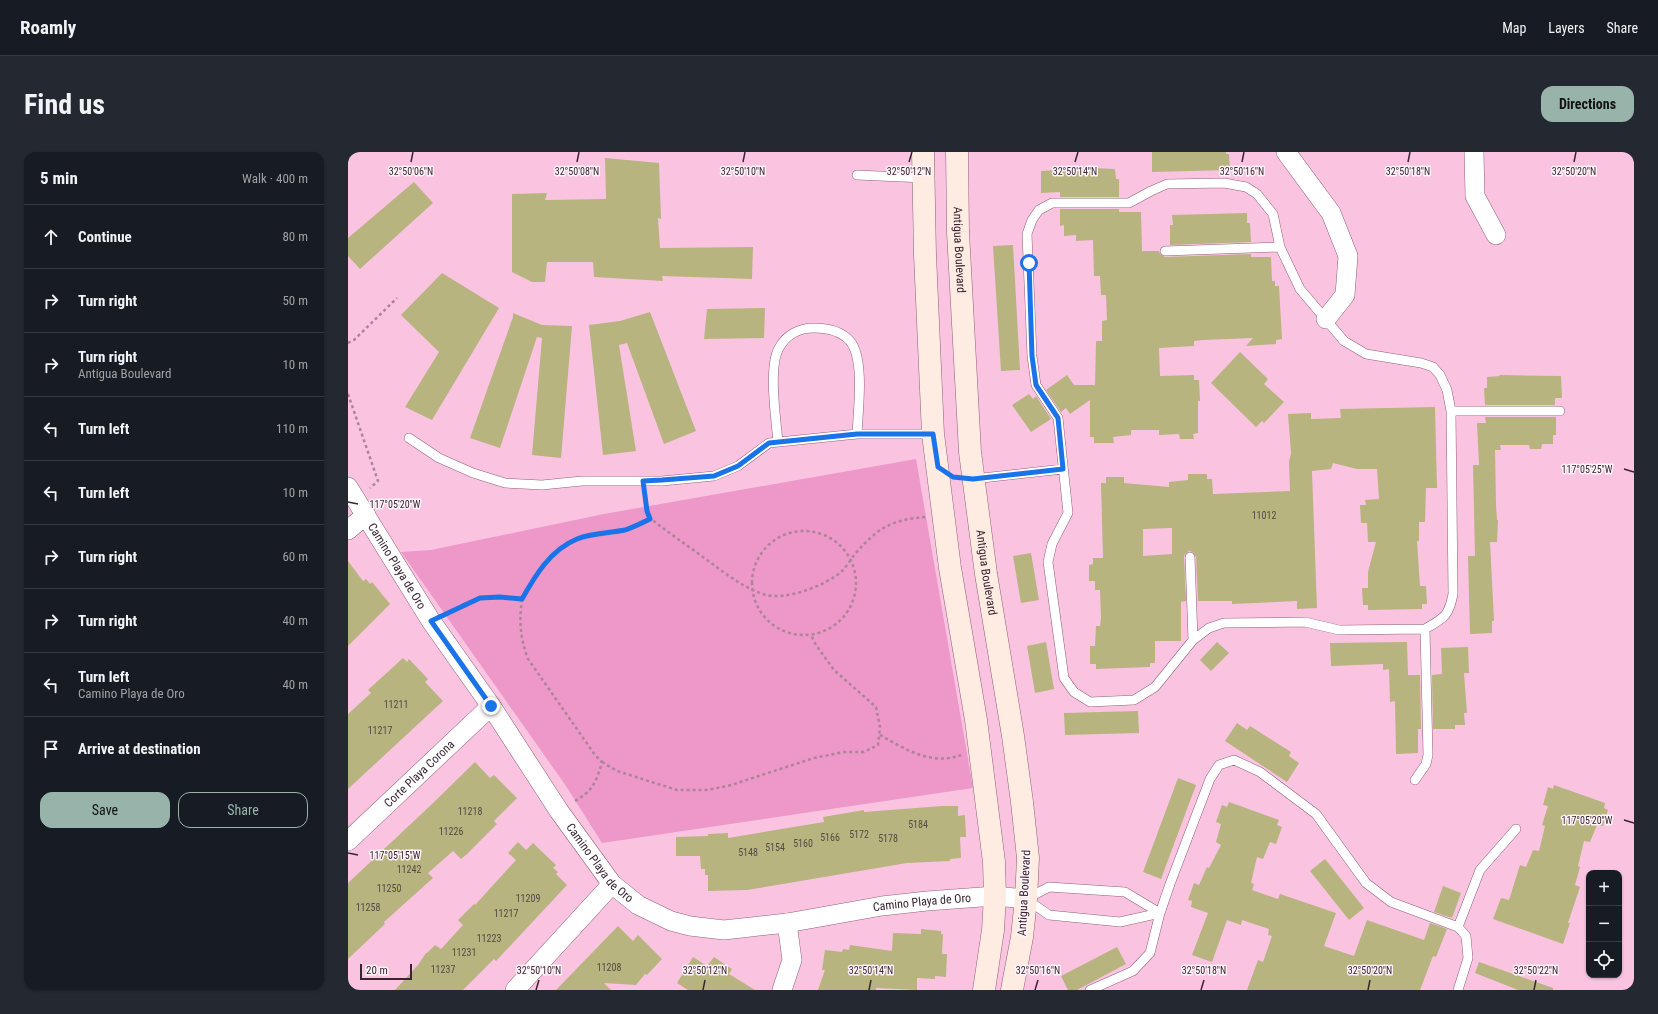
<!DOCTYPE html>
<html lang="en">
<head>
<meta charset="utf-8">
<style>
  body { margin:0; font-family:"Roboto Condensed",sans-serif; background:#242831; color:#f1f3f6 }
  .controls { position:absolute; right:12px; bottom:12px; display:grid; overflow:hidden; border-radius:8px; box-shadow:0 1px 3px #0004 }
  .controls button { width:36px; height:36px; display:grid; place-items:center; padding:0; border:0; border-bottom:1px solid #363941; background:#171b24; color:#f1f3f6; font:20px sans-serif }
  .scale { position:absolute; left:12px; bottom:10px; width:52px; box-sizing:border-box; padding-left:4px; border:2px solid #38242f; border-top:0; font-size:11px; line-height:14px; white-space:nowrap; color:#38242f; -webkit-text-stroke:3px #fff4f9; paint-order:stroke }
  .stop { position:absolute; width:12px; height:12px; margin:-9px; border:3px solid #1a73e8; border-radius:50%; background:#fff }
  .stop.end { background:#1a73e8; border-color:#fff; box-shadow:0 1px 4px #0008 }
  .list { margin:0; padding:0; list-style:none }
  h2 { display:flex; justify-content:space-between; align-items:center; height:52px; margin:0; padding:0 16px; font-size:17px }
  h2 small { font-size:13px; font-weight:400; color:#9ea1a6 }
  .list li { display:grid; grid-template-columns:26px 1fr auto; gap:12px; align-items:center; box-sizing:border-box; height:64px; padding:0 16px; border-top:1px solid #363941 }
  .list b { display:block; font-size:15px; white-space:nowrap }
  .list p { margin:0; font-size:13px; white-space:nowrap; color:#9ea1a6 }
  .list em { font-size:13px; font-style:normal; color:#9ea1a6 }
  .actions { display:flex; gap:8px; padding:12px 16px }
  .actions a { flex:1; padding:9px 0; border:1px solid #97b3aa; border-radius:12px; text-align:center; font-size:14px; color:#97b3aa }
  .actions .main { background:#97b3aa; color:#111 }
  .icon { flex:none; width:22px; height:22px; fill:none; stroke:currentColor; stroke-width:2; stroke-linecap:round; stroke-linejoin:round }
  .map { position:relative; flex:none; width:1286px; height:838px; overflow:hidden; border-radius:12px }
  header { display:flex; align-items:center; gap:24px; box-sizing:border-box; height:56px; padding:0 20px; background:#171b24; border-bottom:1px solid #363941 }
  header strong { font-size:19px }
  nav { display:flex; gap:22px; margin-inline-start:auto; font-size:14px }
  .intro { display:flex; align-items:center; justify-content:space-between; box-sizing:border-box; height:96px; padding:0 24px }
  h1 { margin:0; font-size:28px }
  .button { padding:10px 18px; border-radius:12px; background:#97b3aa; color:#111; font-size:14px; font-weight:700 }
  main { display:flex; gap:24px; padding:0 24px }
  aside { flex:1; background:#171b24; border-radius:12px; box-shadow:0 1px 3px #0004 }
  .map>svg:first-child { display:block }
  .green { fill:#ed98c8 }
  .building { fill:#b7b480; fill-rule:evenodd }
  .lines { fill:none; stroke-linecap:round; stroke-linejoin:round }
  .service-casing { stroke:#8f607a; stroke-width:10 }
  .minor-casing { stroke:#8f607a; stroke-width:20 }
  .secondary-casing { stroke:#8f607a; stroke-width:23 }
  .path { stroke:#ac8399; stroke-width:2.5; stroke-dasharray:3 3; stroke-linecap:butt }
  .service { stroke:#fff; stroke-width:9 }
  .minor { stroke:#fff; stroke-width:19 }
  .secondary { stroke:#feebe2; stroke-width:22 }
  .route { stroke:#1a73e8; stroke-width:5 }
  .ticks { fill:none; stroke:#38242f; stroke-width:1.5 }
  .labels { text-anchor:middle; stroke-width:3; stroke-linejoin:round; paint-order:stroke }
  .number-label { font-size:10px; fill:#584843 }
  .street-label { font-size:12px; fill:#38242f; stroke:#fff4f9 }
  .ticks-label { font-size:10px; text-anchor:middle; fill:#38242f; stroke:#fff4f9; stroke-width:3; stroke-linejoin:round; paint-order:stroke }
</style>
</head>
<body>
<header>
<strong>Roamly</strong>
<nav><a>Map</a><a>Layers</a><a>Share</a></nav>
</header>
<div class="intro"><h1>Find us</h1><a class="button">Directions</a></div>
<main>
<aside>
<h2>5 min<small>Walk · 400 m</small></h2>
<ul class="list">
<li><svg class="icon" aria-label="ahead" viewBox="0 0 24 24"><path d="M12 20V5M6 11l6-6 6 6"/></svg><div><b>Continue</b></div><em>80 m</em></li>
<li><svg class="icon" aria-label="right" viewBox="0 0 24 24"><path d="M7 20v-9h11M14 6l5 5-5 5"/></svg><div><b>Turn right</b></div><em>50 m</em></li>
<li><svg class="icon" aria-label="right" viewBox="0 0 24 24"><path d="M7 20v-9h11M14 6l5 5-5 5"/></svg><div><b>Turn right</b><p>Antigua Boulevard</p></div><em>10 m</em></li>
<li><svg class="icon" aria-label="left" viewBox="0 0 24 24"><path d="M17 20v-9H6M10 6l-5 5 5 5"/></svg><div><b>Turn left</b></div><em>110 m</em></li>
<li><svg class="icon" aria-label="left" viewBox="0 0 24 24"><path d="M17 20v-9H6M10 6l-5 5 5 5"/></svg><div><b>Turn left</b></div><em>10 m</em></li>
<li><svg class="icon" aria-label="right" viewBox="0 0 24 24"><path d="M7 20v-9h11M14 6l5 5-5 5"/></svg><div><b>Turn right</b></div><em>60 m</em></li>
<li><svg class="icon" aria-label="right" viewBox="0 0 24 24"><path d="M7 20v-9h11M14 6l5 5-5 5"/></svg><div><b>Turn right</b></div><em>40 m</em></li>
<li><svg class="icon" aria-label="left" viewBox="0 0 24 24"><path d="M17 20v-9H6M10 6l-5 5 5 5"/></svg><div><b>Turn left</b><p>Camino Playa de Oro</p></div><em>40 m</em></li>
<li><svg class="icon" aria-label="arrive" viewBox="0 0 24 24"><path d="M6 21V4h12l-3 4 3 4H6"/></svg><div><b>Arrive at destination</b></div></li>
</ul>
<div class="actions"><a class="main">Save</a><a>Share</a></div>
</aside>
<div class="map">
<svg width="1286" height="838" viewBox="0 0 1286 838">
  <rect width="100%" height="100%" fill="#fac4e1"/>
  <path class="green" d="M568 307 625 636 254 691 218 634 53 400 83 398 256 362Z"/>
  <path class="building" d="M804 0H878V2H881L882 18 804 20Z
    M257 6 311 11 313 67 310 66 312 96 405 95 404 127 314 124 315 129 246 125 245 110H199L197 130H184L164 120V42L199 41 197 48 258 47Z
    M745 16 767 17 768 27H771V45H712V40L693 41V19Z
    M66 30 85 51 12 117 0 104V86Z
    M712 57H771V60H793L794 99H811L812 102 817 105 903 102V105H923L924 129H927V134H931L934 187 928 188V192L898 194 905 186 855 188 846 189V194L811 196 812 224 846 223V228H851L852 249H850V281L845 282 846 287H832L831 282 811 283V278H783V283L765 285 766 291H746V285H742V248L722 262 718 256 713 260 698 238 719 223 726 233H747L748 189H754V169L759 168 758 143H753L752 124H746L745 88 728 89V83L716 84V73L712 74Z
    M899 61V71H902L903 90 822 93V73H825L824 63Z
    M665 93 672 218 653 219 645 94Z
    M94 121 151 156 84 268 57 255 91 200 53 163Z
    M417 156 416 186 356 187 359 157Z
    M302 160 348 279 316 292 279 191 271 193 288 299 255 303 241 173 272 169Z
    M165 161 194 173 224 174 213 306 184 303 194 186 189 185 152 296 122 286 165 165Z
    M892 200 920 227 916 232 936 250 916 271 914 269 908 275 863 231Z
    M1151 223 1213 224 1214 246H1207V253H1137L1136 236H1139V225L1152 224Z
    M681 242 685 247 688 244 703 267 683 280 664 253Z
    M1087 255 1089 336H1078L1077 370H1071V389H1069L1072 434H1078L1079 452H1074V457L1020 458V453H1015L1014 436H1020V420L1028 390H1020L1019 371H1013L1012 353H1018L1017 348 1031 347 1029 317H1009L985 311 983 317 964 319 969 456 949 457V449L884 452V449H850L848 405 845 400 841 399 837 402 836 405 838 449 833 450V489H807V511H802V515L748 517V512H742V494H747L748 474H752L753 466 752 438H747V429H741V413L745 412V406H755L753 331H758V325H776V331L821 335V330L840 328V322H859V327H864L865 342 942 339 941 310 943 301 940 262 963 261V267L993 266 992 257ZM824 376V402L795 404V377Z
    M1137 265H1208V283H1205V292H1194L1193 297H1182L1181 293H1152L1153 298H1147L1148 352 1149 368H1150L1149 390H1142L1146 469H1144V481L1122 482 1120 404H1127L1125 313H1131L1129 271H1138Z
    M683 401 691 448 673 451 665 404Z
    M0 409 15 429 18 427 22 432 24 430 42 452 0 494Z
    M698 490 706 537 687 541 679 494Z
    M869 490 881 501 863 519 852 508Z
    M1059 490 1060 523H1072L1073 577H1070V601L1048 602 1047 549 1042 550 1041 517 1035 518V512L983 514 982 491Z
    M1120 495 1121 521H1116L1119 561H1116L1117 573H1107V577H1085L1084 523 1094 522 1093 496Z
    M55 506 59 510 61 507 80 527 77 530 95 549 0 637V562L23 541 20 538Z
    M790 559 791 581 717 583 716 561Z
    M889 571 899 578 902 574 943 600 941 604 951 611 939 630 877 589Z
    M127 610 142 626 146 623 169 646 146 669 149 672 118 703 113 707 105 699 80 721 85 726 36 770 37 772 0 807V731L84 652Z
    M830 626 848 633 813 727 795 720Z
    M1206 633 1257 651 1256 656 1260 658 1255 674 1249 673 1242 690 1236 689 1230 714 1232 715 1227 733 1232 735 1220 771H1222L1215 792 1145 767 1153 746 1161 748 1172 713 1178 715 1185 698 1191 699 1197 674 1194 673 1200 654 1195 653 1200 635 1205 637Z
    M881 650 931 668 929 673 934 675 928 692 922 690 915 707 909 705 903 731 906 732 904 738 930 747 932 742 988 761 976 794 1006 804 1019 768 1076 788 1082 771 1099 777 1088 805 1085 804 1072 838H899L910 808 915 810 924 784 920 783 921 777 894 768 893 773 879 768 864 810 844 803 860 761 843 755 844 749 840 748 846 731 851 733 859 715 861 716 873 693 868 690 873 672 868 670 874 653 879 655Z
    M594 654H610V664L617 663 618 685H612L613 706 602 707V709L559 711 399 738 360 739V723H357V717H353L352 704H328V685L360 684V682L380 681V686L476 670 475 665 516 658V660Z
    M170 690 178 698 185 691 208 713 205 716 210 720 208 722 219 733 148 809 146 807 115 838H47L70 813 78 801H79L87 793 93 797 115 773 110 768 126 752 127 753 168 708 160 701Z
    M977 707 1016 756 1001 768 962 719Z
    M1095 734 1113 741 1104 766 1086 760Z
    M270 774 285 789 290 783 314 807 299 823 297 822 288 833 256 831 263 838H208Z
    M573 777 593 779V782H595L594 802H599L598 825 587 824V827L569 826V838L528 836V838H470L477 818H474L477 798 494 800 495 797 501 798 502 793 544 799 545 781 573 782Z
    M769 795 778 812 729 838H720L713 824Z
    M345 805 359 814 366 805 384 817 381 822 407 838H340L329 831Z
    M1131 810 1205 836V838H1170L1127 821Z"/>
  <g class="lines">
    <defs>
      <path id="service" d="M509 23 576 26
        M817 99 932 95
        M1103 259H1212
        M61 286 91 306 125 321 157 331 194 333 234 329H314L366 324 390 314 421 291 509 282H585
        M430 290C428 267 420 215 431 196 438 183 451 176 466 176 479 176 493 179 502 189 517 207 510 259 509 282
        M625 327 715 317
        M842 405 845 488
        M1067 628 1078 612 1080 603 1077 477C1096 466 1101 464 1105 442L1103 259 1099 238 1092 223 1085 215 1073 211 1018 202 996 189 952 137 932 95 925 62 909 42 898 35 876 31 819 32 803 39 781 51H704L691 58 684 68 679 82 684 204 688 233 710 266 720 361 704 392 700 410 716 526 726 540 742 550 786 548 807 535 845 488 861 476 876 471 957 470 991 478 1077 477
        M701 735 777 740 812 761 772 770 701 763 678 747Z
        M742 838 785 819 802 801 812 761 822 732 862 627 871 613 886 608 912 620 968 662 1018 731 1043 750 1110 775
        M1110 838 1120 806 1118 784 1110 775 1132 718 1168 677"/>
      <g id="minor">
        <path d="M938 0 983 61 1000 104 997 143 978 167"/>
        <path d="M1126 0 1127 44 1148 83"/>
        <path id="s1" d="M0 335 83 469 143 554 211 659 264 732 290 753 323 769 342 774 376 778 439 771 534 754 579 749 647 744 678 747"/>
        <path d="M0 378 18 363"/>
        <path id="s2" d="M0 689 143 554"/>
        <path d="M167 838 264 732"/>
        <path d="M434 838 444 808 439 771"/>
      </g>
      <g id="secondary">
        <path d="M575 0 577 103 585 282 602 416 628 568 646 710 647 744 645 778 636 838"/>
        <path id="s3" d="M609 0 610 80 622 300 638 422 665 584 674 650 680 706 678 747 674 785 664 838"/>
      </g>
    </defs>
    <use href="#service" class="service-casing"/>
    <use href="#minor" class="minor-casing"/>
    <use href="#secondary" class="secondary-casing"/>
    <path class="path" d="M0 191 6 188 49 146
      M0 242 30 329 22 336
      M297 341 299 359 303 367C321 381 340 394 359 408 377 421 394 435 415 442 436 450 479 433 494 419 499 414 503 407 507 402 530 376 542 368 577 365
      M404 431a52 52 0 1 1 104 0a52 52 0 1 1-104 0Z
      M174 447C171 470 172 485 180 507L247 603 254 610C248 631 244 640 225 650
      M99 462C105 459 111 454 118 451 137 443 154 445 174 447 187 424 202 398 229 387 242 381 262 381 277 378 286 375 294 371 303 367
      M532 583C557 597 583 614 613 603
      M254 610 269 619 329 638H358L380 634 466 606 496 600H516L530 593 532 575 528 555 486 518 468 493 463 483"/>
    <use href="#service" class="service"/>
    <use href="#minor" class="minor"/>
    <use href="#secondary" class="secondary"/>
  </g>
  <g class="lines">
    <path class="route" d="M143 554 83 469 132 446 152 445 174 447C187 424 202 398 229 387 242 381 262 381 277 378 286 375 294 371 302 367L299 359 295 329 314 328 366 324 390 314 421 291 509 282H585L590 315 605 325 625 327 715 317 710 266 688 233 684 204 681 111"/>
  </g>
  <path class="ticks" d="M63 10 65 0M229 10 231 0M395 10 397 0M561 10 564 0M727 10 730 0M894 10 896 0M1060 10 1062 0M1226 10 1228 0M1276 317 1286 320M0 350 10 352M1276 668 1286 671M0 701 10 703M188 838 191 828M355 838 357 828M521 838 523 828M687 838 690 828M853 838 856 828M1020 838 1022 828M1186 838 1188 828"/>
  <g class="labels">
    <g class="number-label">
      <text x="916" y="367">11012</text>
      <text x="48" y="556">11211</text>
      <text x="32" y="582">11217</text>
      <text x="122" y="663">11218</text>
      <text x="570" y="676">5184</text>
      <text x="103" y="683">11226</text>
      <text x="511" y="686">5172</text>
      <text x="482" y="689">5166</text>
      <text x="540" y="690">5178</text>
      <text x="455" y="695">5160</text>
      <text x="427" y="699">5154</text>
      <text x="400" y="704">5148</text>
      <text x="61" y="721">11242</text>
      <text x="41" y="740">11250</text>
      <text x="180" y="750">11209</text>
      <text x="20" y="759">11258</text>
      <text x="158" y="765">11217</text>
      <text x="141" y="790">11223</text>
      <text x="116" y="804">11231</text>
      <text x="261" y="819">11208</text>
      <text x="95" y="821">11237</text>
    </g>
    <g class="street-label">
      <text dy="4" stroke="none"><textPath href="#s3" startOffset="98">Antigua Boulevard</textPath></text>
      <text dy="4" stroke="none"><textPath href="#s1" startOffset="93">Camino Playa de Oro</textPath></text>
      <text dy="4" stroke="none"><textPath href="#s3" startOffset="422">Antigua Boulevard</textPath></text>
      <text dy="4" stroke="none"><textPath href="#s2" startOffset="98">Corte Playa Corona</textPath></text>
      <text dy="4" stroke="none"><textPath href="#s1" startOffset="453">Camino Playa de Oro</textPath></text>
      <text transform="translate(676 741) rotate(-87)" y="4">Antigua Boulevard</text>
      <text dy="4" stroke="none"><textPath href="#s1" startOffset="801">Camino Playa de Oro</textPath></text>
    </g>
  </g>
  <g class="ticks-label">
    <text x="63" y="23">32°50'06"N</text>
    <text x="229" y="23">32°50'08"N</text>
    <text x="561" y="23">32°50'12"N</text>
    <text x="727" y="23">32°50'14"N</text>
    <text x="1060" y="23">32°50'18"N</text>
    <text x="395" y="23">32°50'10"N</text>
    <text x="894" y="23">32°50'16"N</text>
    <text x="1226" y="23">32°50'20"N</text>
    <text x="1239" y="321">117°05'25"W</text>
    <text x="47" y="356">117°05'20"W</text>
    <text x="1239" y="672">117°05'20"W</text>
    <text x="47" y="707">117°05'15"W</text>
    <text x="191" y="822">32°50'10"N</text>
    <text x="357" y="822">32°50'12"N</text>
    <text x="523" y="822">32°50'14"N</text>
    <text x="690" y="822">32°50'16"N</text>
    <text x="856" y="822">32°50'18"N</text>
    <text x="1022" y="822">32°50'20"N</text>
    <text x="1188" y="822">32°50'22"N</text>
  </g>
</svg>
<div class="controls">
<button>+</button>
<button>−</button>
<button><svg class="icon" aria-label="locate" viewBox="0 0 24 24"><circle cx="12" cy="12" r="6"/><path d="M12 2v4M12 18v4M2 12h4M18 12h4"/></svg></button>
</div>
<div class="scale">20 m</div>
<div class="stop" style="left:681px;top:111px"></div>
<div class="stop end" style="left:143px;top:554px"></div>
</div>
</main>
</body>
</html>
